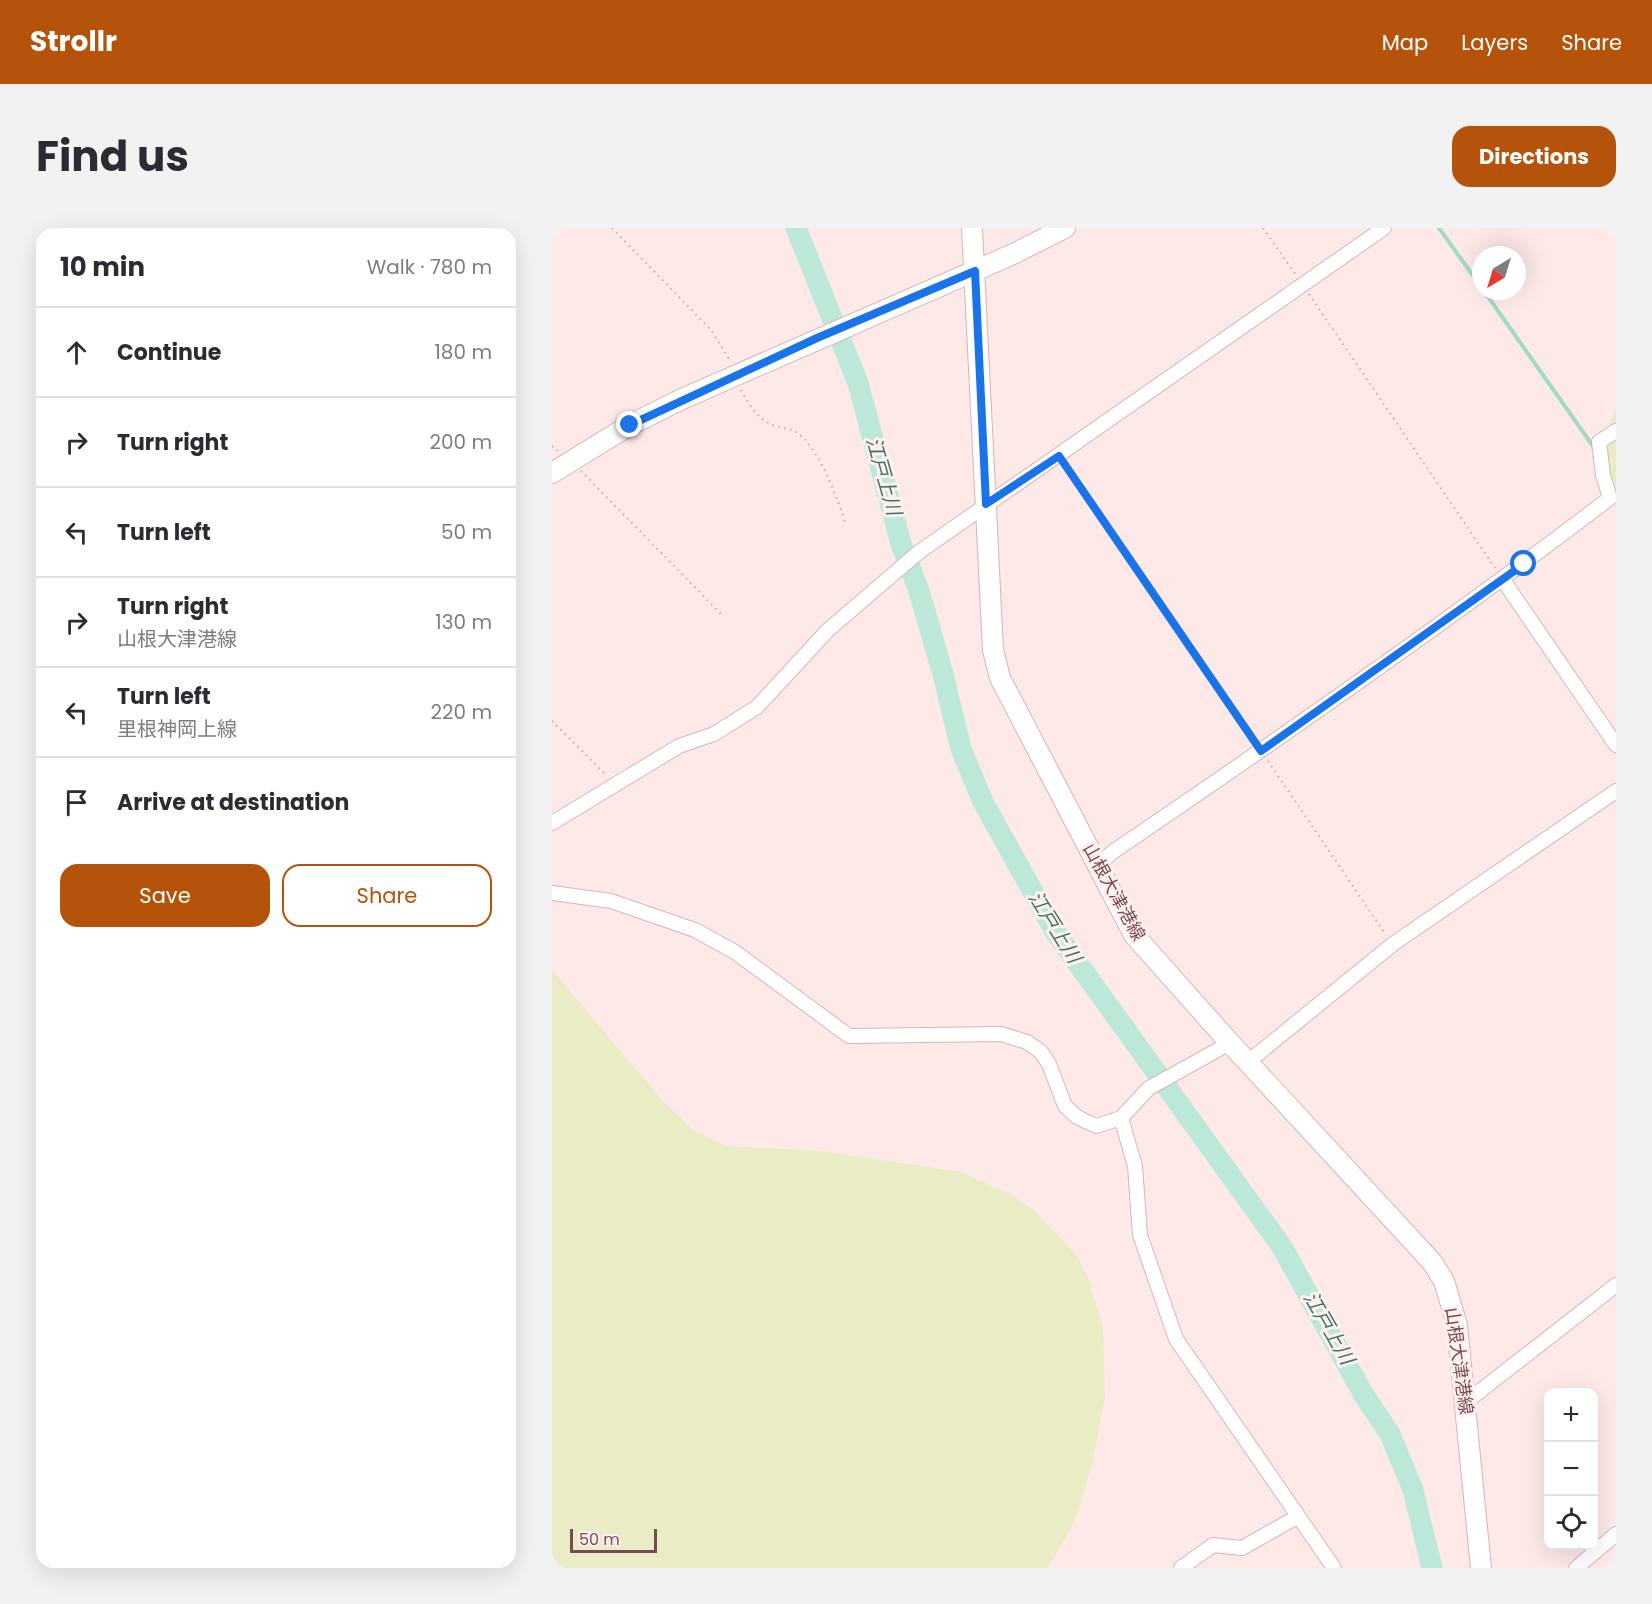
<!DOCTYPE html>
<html lang="en">
<head>
<meta charset="utf-8">
<style>
  body { margin:0; font-family:Poppins,"Noto Sans JP",sans-serif; background:#f2f2f3; color:#2b2b33 }
  .controls { position:absolute; right:18px; bottom:18px; display:grid; overflow:hidden; border-radius:12px; box-shadow:0 6px 24px #0002 }
  .controls button { width:54px; height:54px; display:grid; place-items:center; padding:0; border:0; border-bottom:2px solid #e1e1e2; background:#fff; color:#2b2b33; font:30px sans-serif }
  .compass { position:absolute; left:920px; top:18px; width:54px; height:54px; border-radius:50%; background:#fff; box-shadow:0 6px 24px #0002; rotate:218deg }
  .scale { position:absolute; left:18px; bottom:15px; width:87px; box-sizing:border-box; padding-left:6px; border:3px solid #784b52; border-top:0; font-size:16px; line-height:21px; white-space:nowrap; color:#784b52; -webkit-text-stroke:4px #fff0ef; paint-order:stroke }
  .stop { position:absolute; width:18px; height:18px; margin:-14px; border:4px solid #1a73e8; border-radius:50%; background:#fff }
  .stop.end { background:#1a73e8; border-color:#fff; box-shadow:0 2px 6px #0008 }
  .list { margin:0; padding:0; list-style:none }
  h2 { display:flex; justify-content:space-between; align-items:center; height:78px; margin:0; padding:0 24px; font-size:26px }
  h2 small { font-size:20px; font-weight:400; color:#7c7c81 }
  .list li { display:grid; grid-template-columns:39px 1fr auto; gap:18px; align-items:center; box-sizing:border-box; height:90px; padding:0 24px; border-top:2px solid #e1e1e2 }
  .list b { display:block; font-size:22px; white-space:nowrap }
  .list p { margin:0; font-size:20px; white-space:nowrap; color:#7c7c81 }
  .list em { font-size:20px; font-style:normal; color:#7c7c81 }
  .actions { display:flex; gap:12px; padding:18px 24px }
  .actions a { flex:1; padding:14px 0; border:2px solid #b45309; border-radius:18px; text-align:center; font-size:21px; color:#b45309 }
  .actions .main { background:#b45309; color:#fff }
  .icon { flex:none; width:33px; height:33px; fill:none; stroke:currentColor; stroke-width:2; stroke-linecap:round; stroke-linejoin:round }
  .map { position:relative; flex:none; width:1064px; height:1340px; overflow:hidden; border-radius:18px }
  header { display:flex; align-items:center; gap:36px; box-sizing:border-box; height:84px; padding:0 30px; background:#b45309; color:#fff }
  header strong { font-size:28px }
  nav { display:flex; gap:33px; margin-inline-start:auto; font-size:21px }
  .intro { display:flex; align-items:center; justify-content:space-between; box-sizing:border-box; height:144px; padding:0 36px }
  h1 { margin:0; font-size:42px }
  .button { padding:15px 27px; border-radius:18px; background:#b45309; color:#fff; font-size:21px; font-weight:700 }
  main { display:flex; gap:36px; padding:0 36px }
  aside { flex:1; background:#fff; border-radius:18px; box-shadow:0 6px 24px #0002 }
  .map>svg:first-child { display:block }
  .green { fill:#e9ecc5 }
  .lines { fill:none; stroke-linecap:round; stroke-linejoin:round }
  .stream { stroke:#a1dac5; stroke-width:4 }
  .river { stroke:#bbe8d7; stroke-width:21 }
  .minor-casing { stroke:#d7b5b7; stroke-width:16 }
  .secondary-casing { stroke:#dab1b4; stroke-width:22 }
  .path { stroke:#d9a1a8; stroke-width:2; stroke-dasharray:1.5 4.5; stroke-linecap:butt }
  .minor { stroke:#fff; stroke-width:14 }
  .secondary { stroke:#fff; stroke-width:20 }
  .route { stroke:#1a73e8; stroke-width:8 }
  .labels { text-anchor:middle; stroke-width:6; stroke-linejoin:round; paint-order:stroke }
  .street-label { font-size:18px; fill:#784b52; stroke:#fff0ef }
  .water-label { font-size:20px; font-style:italic; fill:#3a7662; stroke:#fff0ef }
</style>
</head>
<body>
<header>
<strong>Strollr</strong>
<nav><a>Map</a><a>Layers</a><a>Share</a></nav>
</header>
<div class="intro"><h1>Find us</h1><a class="button">Directions</a></div>
<main>
<aside>
<h2>10 min<small>Walk · 780 m</small></h2>
<ul class="list">
<li><svg class="icon" aria-label="ahead" viewBox="0 0 24 24"><path d="M12 20V5M6 11l6-6 6 6"/></svg><div><b>Continue</b></div><em>180 m</em></li>
<li><svg class="icon" aria-label="right" viewBox="0 0 24 24"><path d="M7 20v-9h11M14 6l5 5-5 5"/></svg><div><b>Turn right</b></div><em>200 m</em></li>
<li><svg class="icon" aria-label="left" viewBox="0 0 24 24"><path d="M17 20v-9H6M10 6l-5 5 5 5"/></svg><div><b>Turn left</b></div><em>50 m</em></li>
<li><svg class="icon" aria-label="right" viewBox="0 0 24 24"><path d="M7 20v-9h11M14 6l5 5-5 5"/></svg><div><b>Turn right</b><p>山根大津港線</p></div><em>130 m</em></li>
<li><svg class="icon" aria-label="left" viewBox="0 0 24 24"><path d="M17 20v-9H6M10 6l-5 5 5 5"/></svg><div><b>Turn left</b><p>里根神岡上線</p></div><em>220 m</em></li>
<li><svg class="icon" aria-label="arrive" viewBox="0 0 24 24"><path d="M6 21V4h12l-3 4 3 4H6"/></svg><div><b>Arrive at destination</b></div></li>
</ul>
<div class="actions"><a class="main">Save</a><a>Share</a></div>
</aside>
<div class="map">
<svg width="1064" height="1340" viewBox="0 0 1064 1340">
  <rect width="100%" height="100%" fill="#fdeae8"/>
  <path class="green" d="M1064 178V279C1055 240 1049 217 1064 178Z
    M0 742 110 872 142 903 174 918 271 923 409 944 460 967 485 985 524 1027 536 1049 551 1099 553 1169 540 1237 523 1293 496 1340H0Z"/>
  <g class="lines">
    <path class="stream" d="M887 0 929 59
      M932 63 1043 221"/>
    <path class="river" d="M244 0 306 155 349 316 367 363 391 446 409 521 431 574 504 705 730 1019 813 1169 838 1206 861 1262 880 1340"/>
    <defs>
      <path id="minor" d="M951 352 1064 517
        M0 595 127 518 162 506 205 479 276 402 367 324 832 0
        M546 637 562 623C730 509 897 393 1058 270L1051 247 1047 214 1064 203
        M0 665 59 673 143 702 183 724 297 808 449 806 475 814 489 824 497 836 513 878 525 889 544 898 569 890 597 860 678 815
        M696 834 841 716 1064 563
        M569 890 583 938 588 1007 624 1111 782 1340
        M914 1174 1064 1057
        M629 1340 661 1317 690 1320 745 1289
        M1024 1340 1064 1306"/>
      <path id="secondary" d="M420 0 441 422 448 450 582 707 678 815 880 1034 892 1053 905 1097 929 1340
        M0 245 78 197 130 171 459 27 513 0"/>
    </defs>
    <use href="#minor" class="minor-casing"/>
    <use href="#secondary" class="secondary-casing"/>
    <path class="path" d="M60 0 159 102 179 134
      M711 0 744 47
      M757 66 943 340
      M189 162C198 178 205 191 223 198 233 201 240 200 248 207 269 224 286 272 294 297
      M0 218 7 224
      M512 236 703 513
      M29 243 171 388
      M0 493 54 547
      M716 533 834 707"/>
    <use href="#minor" class="minor"/>
    <use href="#secondary" class="secondary"/>
  </g>
  <g class="lines">
    <path class="route" d="M78 197 265 110 423 43 434 276 507 228 709 523 972 336"/>
  </g>
  <g class="labels">
    <g class="street-label">
      <text transform="translate(562 664) rotate(61)" y="6">山根大津港線</text>
      <text transform="translate(907 1133) rotate(82)" y="6">山根大津港線</text>
    </g>
    <g class="water-label">
      <text transform="translate(332 248) rotate(74)" y="7">江戸上川</text>
      <text transform="translate(503 699) rotate(58)" y="7">江戸上川</text>
      <text transform="translate(777 1100) rotate(60)" y="7">江戸上川</text>
    </g>
  </g>
</svg>
<div class="controls">
<button>+</button>
<button>−</button>
<button><svg class="icon" aria-label="locate" viewBox="0 0 24 24"><circle cx="12" cy="12" r="6"/><path d="M12 2v4M12 18v4M2 12h4M18 12h4"/></svg></button>
</div>
<svg class="compass" viewBox="-18 -18 36 36"><path d="M0-13l5 13h-10z" fill="#e53935"/><path d="M0 13l5-13h-10z" fill="#7c7c81"/></svg>
<div class="scale">50 m</div>
<div class="stop" style="left:972px;top:336px"></div>
<div class="stop end" style="left:78px;top:197px"></div>
</div>
</main>
</body>
</html>
